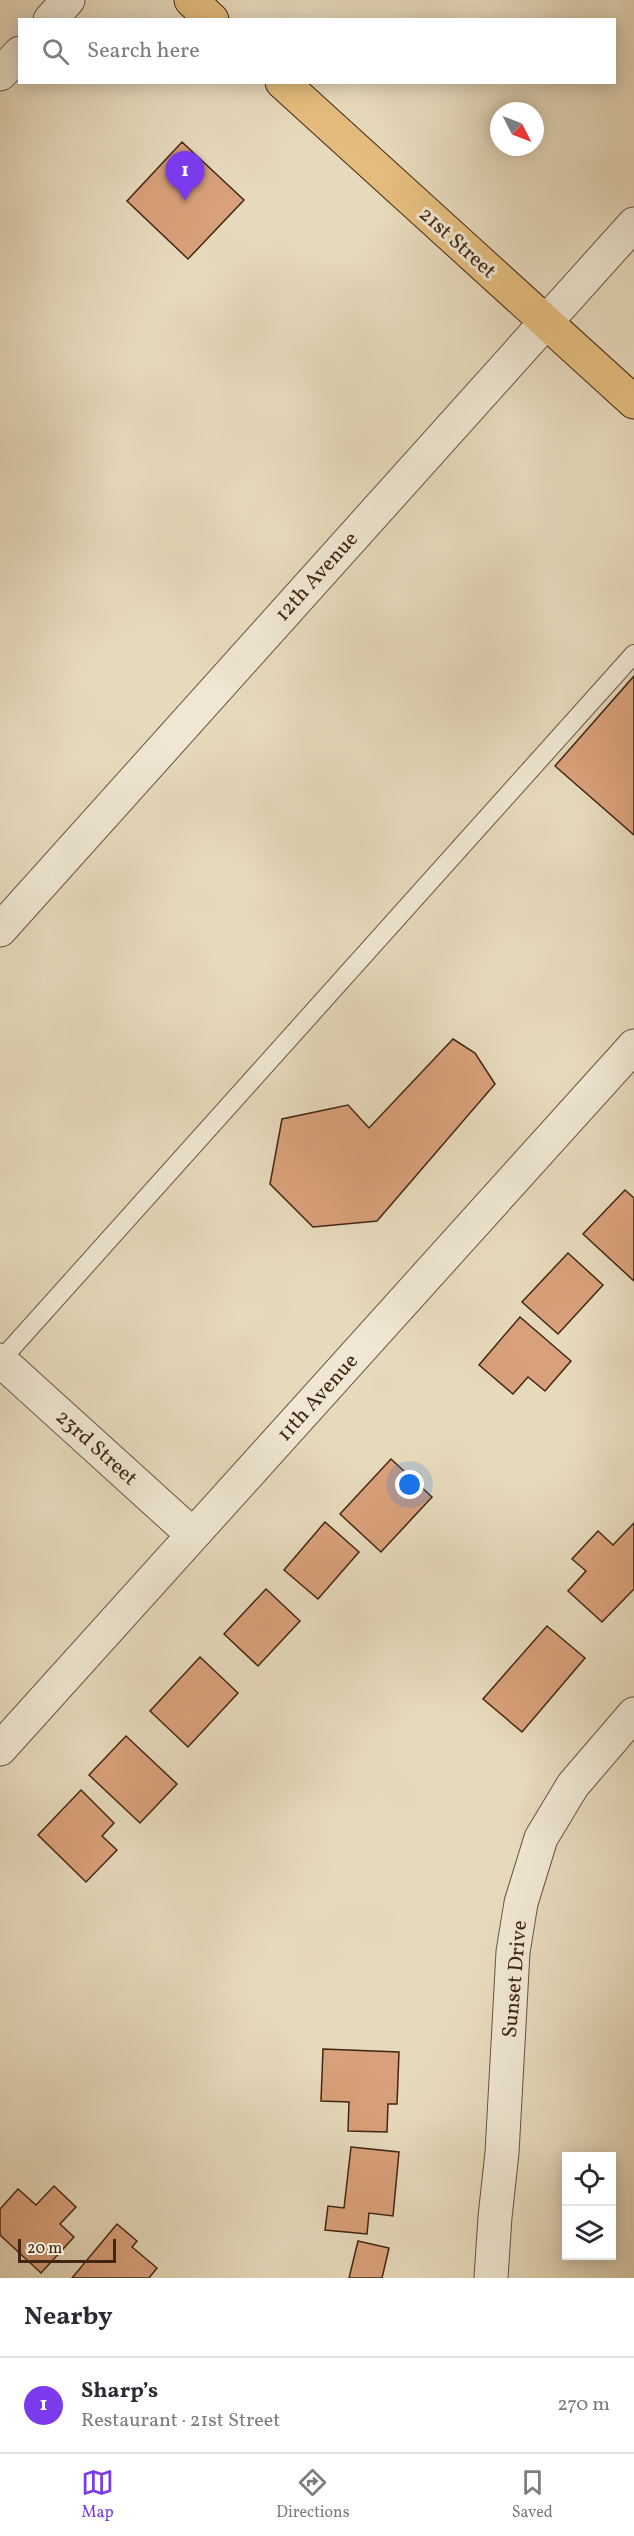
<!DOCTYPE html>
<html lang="en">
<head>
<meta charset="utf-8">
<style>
  body { margin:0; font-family:Vollkorn,serif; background:#f7f7f7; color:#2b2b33 }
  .controls { position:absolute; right:18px; bottom:18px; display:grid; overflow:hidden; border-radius:0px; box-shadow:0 3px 15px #0003 }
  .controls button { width:54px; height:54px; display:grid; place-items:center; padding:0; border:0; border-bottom:2px solid #e1e1e2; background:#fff; color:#2b2b33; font:30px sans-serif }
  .compass { position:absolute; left:490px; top:102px; width:54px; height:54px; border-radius:50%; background:#fff; box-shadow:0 3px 15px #0003; rotate:132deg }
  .scale { position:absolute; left:18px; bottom:15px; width:98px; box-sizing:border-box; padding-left:6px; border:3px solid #422614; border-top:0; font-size:16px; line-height:21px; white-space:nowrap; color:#422614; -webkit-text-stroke:4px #efe7d3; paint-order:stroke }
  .you { position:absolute; left:410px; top:1485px; width:21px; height:21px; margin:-15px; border:4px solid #fff; border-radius:50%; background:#1a73e8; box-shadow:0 0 0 9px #1a73e833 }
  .badge { display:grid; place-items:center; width:39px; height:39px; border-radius:50%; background:#7c3aed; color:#fff; font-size:20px; font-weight:700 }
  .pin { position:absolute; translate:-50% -50px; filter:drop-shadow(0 2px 3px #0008) }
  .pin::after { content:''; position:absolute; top:32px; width:21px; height:18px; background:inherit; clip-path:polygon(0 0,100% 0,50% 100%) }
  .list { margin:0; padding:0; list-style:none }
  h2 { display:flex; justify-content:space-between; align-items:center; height:78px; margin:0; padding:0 24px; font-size:26px }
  h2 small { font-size:20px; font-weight:400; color:#7c7c81 }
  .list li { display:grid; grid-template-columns:39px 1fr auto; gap:18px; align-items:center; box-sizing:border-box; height:96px; padding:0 24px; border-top:2px solid #e1e1e2 }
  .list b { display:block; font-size:22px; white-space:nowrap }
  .list p { margin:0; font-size:20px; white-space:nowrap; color:#7c7c81 }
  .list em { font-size:20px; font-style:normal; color:#7c7c81 }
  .icon { flex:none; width:33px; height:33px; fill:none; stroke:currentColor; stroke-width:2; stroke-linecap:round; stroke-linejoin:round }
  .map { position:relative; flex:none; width:634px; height:2278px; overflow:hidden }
  .search { position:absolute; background:#fff; box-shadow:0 3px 15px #0003; left:18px; right:18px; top:18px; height:66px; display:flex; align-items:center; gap:15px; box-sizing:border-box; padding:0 21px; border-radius:0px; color:#7c7c81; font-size:22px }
  .sheet { height:174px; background:#fff }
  nav { display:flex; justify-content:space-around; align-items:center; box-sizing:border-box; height:84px; border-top:2px solid #e1e1e2; background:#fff; font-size:16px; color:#7c7c81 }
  nav a { display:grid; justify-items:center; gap:3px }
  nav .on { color:#7c3aed }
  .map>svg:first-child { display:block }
  .building { fill:#d9a17b; stroke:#422614; stroke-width:1.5 }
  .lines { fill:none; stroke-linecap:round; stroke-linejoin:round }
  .service-casing { stroke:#6b533e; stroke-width:20 }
  .minor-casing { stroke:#6b533e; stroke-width:35 }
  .primary-casing { stroke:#422614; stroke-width:35 }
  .service { stroke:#efe7d3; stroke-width:18 }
  .minor { stroke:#efe7d3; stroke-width:33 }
  .primary { stroke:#e4bd7e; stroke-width:33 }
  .labels { text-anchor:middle; stroke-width:6; stroke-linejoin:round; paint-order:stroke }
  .street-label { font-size:21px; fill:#422614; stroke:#efe7d3 }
</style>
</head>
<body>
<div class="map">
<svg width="634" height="2278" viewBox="0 0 634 2278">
  <rect width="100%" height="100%" fill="#e7dabc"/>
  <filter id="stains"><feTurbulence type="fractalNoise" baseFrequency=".00333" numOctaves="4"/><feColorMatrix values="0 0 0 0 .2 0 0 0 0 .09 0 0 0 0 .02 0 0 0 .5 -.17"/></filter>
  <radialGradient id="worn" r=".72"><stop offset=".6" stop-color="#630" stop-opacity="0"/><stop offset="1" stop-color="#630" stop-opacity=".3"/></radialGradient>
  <path class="building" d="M182 142 244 200 188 259 127 201Z
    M634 676V835L555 766Z
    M453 1039 475 1053 495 1084 377 1221 313 1227 270 1184 282 1119 348 1105 369 1128Z
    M625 1190 634 1198V1281L583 1234Z
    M568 1253 603 1285 558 1334 522 1302Z
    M520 1317 571 1361 545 1391 528 1377 513 1394 479 1365Z
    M391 1459 432 1497 381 1552 340 1514Z
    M325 1522 359 1552 318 1599 284 1570Z
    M634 1523V1589L602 1622 568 1591 586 1571 572 1559 598 1531 613 1545Z
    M266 1589 300 1621 258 1666 224 1634Z
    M547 1626 585 1658 522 1732 483 1699Z
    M200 1657 238 1693 188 1747 150 1711Z
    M126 1736 177 1784 140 1823 89 1775Z
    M81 1790 114 1823 102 1836 117 1850 86 1882 38 1835Z
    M323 2049 399 2052 397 2104H388L387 2132 348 2131 349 2102 321 2101Z
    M351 2147 399 2152 393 2216 369 2213 367 2234 325 2230 328 2206 344 2208Z
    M54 2186 76 2207 60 2224 74 2237 41 2273 0 2235V2209L18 2189 36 2205Z
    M117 2224 137 2241 132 2247 157 2268 149 2278H72Z
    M358 2241 389 2248 382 2278H349Z"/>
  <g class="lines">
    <defs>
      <path id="service" d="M0 1361 634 654"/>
      <path id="minor" d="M50 20 68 0
        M0 74 20 53
        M0 930 634 224
        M0 1360 193 1535
        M0 1749 634 1046
        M491 2278 495 2217 502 2153 513 1952 521 1903 541 1838 573 1785 634 1714"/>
      <path id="primary" d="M191 0 212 20
        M282 82 634 402"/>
    </defs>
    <use href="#service" class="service-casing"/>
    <use href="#minor" class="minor-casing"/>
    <use href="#primary" class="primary-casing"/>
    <use href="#service" class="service"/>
    <use href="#minor" class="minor"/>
    <use href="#primary" class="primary"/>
  </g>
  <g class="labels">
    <g class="street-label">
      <text transform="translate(458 242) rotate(42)" y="7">21st Street</text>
      <text transform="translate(316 576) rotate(-48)" y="7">12th Avenue</text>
      <text transform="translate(317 1397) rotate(-48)" y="7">11th Avenue</text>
      <text transform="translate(97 1447) rotate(42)" y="7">23rd Street</text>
      <text transform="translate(514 1979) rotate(-85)" y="7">Sunset Drive</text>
    </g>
  </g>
  <rect width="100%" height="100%" filter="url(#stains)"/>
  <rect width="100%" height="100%" fill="url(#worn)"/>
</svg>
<div class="controls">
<button><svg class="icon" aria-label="locate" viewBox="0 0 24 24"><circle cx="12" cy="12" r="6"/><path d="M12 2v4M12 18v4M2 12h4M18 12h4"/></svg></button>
<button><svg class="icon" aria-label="layers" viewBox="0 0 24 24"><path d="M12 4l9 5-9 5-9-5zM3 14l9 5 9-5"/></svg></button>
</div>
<svg class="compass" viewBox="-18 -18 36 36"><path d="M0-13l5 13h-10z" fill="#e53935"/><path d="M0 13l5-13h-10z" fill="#7c7c81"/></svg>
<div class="scale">20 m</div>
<div class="you"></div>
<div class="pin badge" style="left:185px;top:201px">1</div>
<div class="search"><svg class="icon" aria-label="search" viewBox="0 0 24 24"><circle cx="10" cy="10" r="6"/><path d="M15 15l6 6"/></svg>Search here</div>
</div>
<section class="sheet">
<h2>Nearby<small></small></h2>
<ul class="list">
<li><span class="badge">1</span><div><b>Sharp’s</b><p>Restaurant · 21st Street</p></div><em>270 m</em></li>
</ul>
</section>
<nav>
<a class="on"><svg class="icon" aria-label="map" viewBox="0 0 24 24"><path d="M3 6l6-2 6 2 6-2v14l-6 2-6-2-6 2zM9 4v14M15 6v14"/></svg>Map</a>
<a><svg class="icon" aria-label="directions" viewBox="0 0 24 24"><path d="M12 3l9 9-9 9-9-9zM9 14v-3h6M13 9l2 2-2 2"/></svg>Directions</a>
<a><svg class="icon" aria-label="saved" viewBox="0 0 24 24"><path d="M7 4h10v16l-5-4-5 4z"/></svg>Saved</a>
</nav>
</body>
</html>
